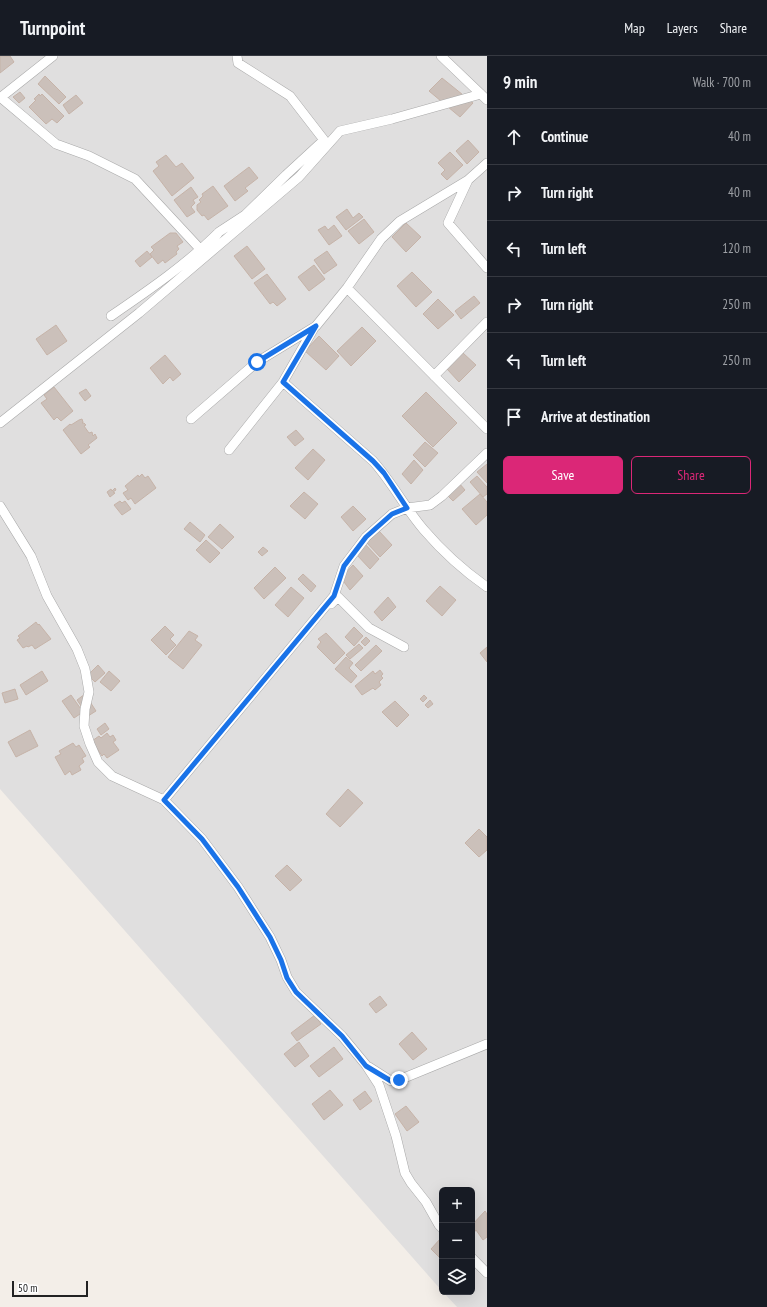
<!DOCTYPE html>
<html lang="en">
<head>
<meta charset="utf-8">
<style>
  body { margin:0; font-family:"PT Sans Narrow",sans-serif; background:#242831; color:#f1f3f6 }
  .controls { position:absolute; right:12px; bottom:12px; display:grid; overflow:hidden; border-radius:6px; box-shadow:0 4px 16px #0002 }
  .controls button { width:36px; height:36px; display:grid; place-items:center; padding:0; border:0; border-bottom:1px solid #363941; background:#171b24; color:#f1f3f6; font:20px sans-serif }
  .scale { position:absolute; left:12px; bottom:10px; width:76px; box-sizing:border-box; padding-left:4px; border:2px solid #222; border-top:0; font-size:11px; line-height:14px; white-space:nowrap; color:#222; -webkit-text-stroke:3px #fff; paint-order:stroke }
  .stop { position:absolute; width:12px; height:12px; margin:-9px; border:3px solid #1a73e8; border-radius:50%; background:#fff }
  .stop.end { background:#1a73e8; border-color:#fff; box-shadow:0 1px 4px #0008 }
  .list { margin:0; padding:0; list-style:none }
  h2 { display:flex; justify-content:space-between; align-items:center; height:52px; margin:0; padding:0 16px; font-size:17px }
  h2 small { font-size:13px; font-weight:400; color:#9ea1a6 }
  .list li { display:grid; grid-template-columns:26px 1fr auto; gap:12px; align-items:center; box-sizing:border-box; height:56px; padding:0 16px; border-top:1px solid #363941 }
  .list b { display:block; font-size:15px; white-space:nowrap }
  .list em { font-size:13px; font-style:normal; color:#9ea1a6 }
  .actions { display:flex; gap:8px; padding:12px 16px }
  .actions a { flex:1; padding:9px 0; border:1px solid #db2777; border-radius:6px; text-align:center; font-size:14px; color:#db2777 }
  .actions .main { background:#db2777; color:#fff }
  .icon { flex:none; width:22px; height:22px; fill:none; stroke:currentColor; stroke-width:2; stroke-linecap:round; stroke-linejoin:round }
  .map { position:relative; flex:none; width:487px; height:1251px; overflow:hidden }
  header { display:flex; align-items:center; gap:24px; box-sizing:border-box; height:56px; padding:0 20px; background:#171b24; border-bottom:1px solid #363941 }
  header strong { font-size:19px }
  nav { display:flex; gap:22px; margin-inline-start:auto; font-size:14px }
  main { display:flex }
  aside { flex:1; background:#171b24 }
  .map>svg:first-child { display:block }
  .residential { fill:#e0dfdf }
  .building { fill:#cbc0ba; stroke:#c6b3a8 }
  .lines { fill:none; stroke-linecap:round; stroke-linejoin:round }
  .minor-casing { stroke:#a9a9a9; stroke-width:10 }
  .minor { stroke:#fff; stroke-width:9 }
  .route { stroke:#1a73e8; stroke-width:5 }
</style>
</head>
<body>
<header>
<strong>Turnpoint</strong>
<nav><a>Map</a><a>Layers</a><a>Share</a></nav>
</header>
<main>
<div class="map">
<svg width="487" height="1251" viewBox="0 0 487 1251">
  <rect width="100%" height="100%" fill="#f3eee8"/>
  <path class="residential" d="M0 0H487V1251H457L443 1236H472V1134H442V1235L0 733Z"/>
  <path class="building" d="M0 0H10L14 6 0 17Z
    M45 20 66 41 59 48 38 28Z
    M442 22 473 47 460 61 429 35Z
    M20 36 25 42 19 47 13 41Z
    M39 38 40 40 42 38 64 60 57 67 52 63 46 68 29 51 36 44 34 43Z
    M76 39 83 47 69 58 63 49Z
    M468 84 479 96 467 108 456 95Z
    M450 96 463 109 447 124 441 118 445 114 438 107Z
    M166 99 176 111 182 107 194 122 172 140 153 115 159 110 156 106Z
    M249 111 258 122 245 132 248 135 235 145 224 130Z
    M213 130 228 150 208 164 204 159 202 160 197 154V149L201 146 199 144 203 140 202 138Z
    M191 131 198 141 193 144 195 147 191 151 195 156 187 161 174 144Z
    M347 153 353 162 359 157 363 161 346 174 336 161Z
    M364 163 374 176 359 188 348 175Z
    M406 167 421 181 406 196 392 181Z
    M334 169 342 180 329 189 318 174 325 170 328 174Z
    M170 177H176L183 186 177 190 179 193 176 196 177 198 165 207 163 204 158 208 150 198 154 194 151 191Z
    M247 190 265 213 252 223 234 200Z
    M147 195 152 201 140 211 135 205Z
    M327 195 337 209 324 218 314 204Z
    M314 209 325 223 309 235 298 221Z
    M412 216 432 236 416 251 397 230Z
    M267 218 286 243 277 250 273 246 270 248 254 227Z
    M474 240 480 247 461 263 455 255Z
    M438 243 454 259 438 273 423 258Z
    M56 269 67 285 47 299 36 283Z
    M362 271 376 285 351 310 337 295Z
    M319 280 339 300 326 314 305 295Z
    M463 297 476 309 459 326 447 313Z
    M165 299 181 318 173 325 170 321 163 328 150 312Z
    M54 331 73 355 61 365 57 361 54 364 41 347 47 343 44 339Z
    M86 333 91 340 85 345 79 337Z
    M426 336 457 367 433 391 402 360Z
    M82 363 83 366 82 367H84L86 369 84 370 89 377 92 376 93 380 95 378 97 382 88 389 90 391 81 398 63 374 70 368 71 369 79 364Z
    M296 374 304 383 295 390 287 381Z
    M425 386 438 397 425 411 413 399Z
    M313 393 325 404 308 424 295 412Z
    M414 404 423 414 411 428 402 418Z
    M487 408V427L477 416Z
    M142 418 145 422 148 420 156 432 135 448 131 442 128 444 123 437 128 434 125 430 138 419 139 421Z
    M477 420 487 431V438L483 441 470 426Z
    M459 427 465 434 453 445 447 439Z
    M115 432 116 434 113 436 115 437 110 441 107 436 111 433 112 435Z
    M304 436 318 448 305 463 290 450Z
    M480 438 487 446V459L476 469 462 453Z
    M120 445 122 447 125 445 131 453 122 459 114 449Z
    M353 450 366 463 353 475 341 461Z
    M190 466 205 479 200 486 184 473Z
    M220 468 234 481 222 493 208 481Z
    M379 475 392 489 380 501 367 487Z
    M206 484 220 497 210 507 196 494Z
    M365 488 379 503 370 513 356 498Z
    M263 491 268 495 262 500 258 496Z
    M353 509 363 520 350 534 341 522Z
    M275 511 286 522 264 543 254 532Z
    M303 518 316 530 311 536 298 523Z
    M440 530 456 544 442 560 426 545Z
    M291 531 304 542 288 561 275 549Z
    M388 541 396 551 382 565 374 556Z
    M36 566 38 569 39 568 51 583 35 593 32 589 28 591 27 590 23 592 17 584 20 582 18 580Z
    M165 570 174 579 170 583 176 589 166 599 151 584Z
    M354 571 363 580 354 590 345 581Z
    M189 575 198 580 195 584 202 589 183 613 168 601Z
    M326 577 345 597 334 608 317 591 321 586 318 583Z
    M366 581 370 585 365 590 361 586Z
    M359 588 363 592 350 603 346 599Z
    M376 589 382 595 361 615 355 609Z
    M487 591V606L480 597Z
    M346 601 353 607 349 612 357 620 351 627 335 613Z
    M98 609 105 617 95 626 88 619Z
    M380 614 383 618 381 620 383 622 379 626 381 629 375 634 373 632 362 639 355 630 373 615 375 618Z
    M42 615 48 625 26 639 20 629Z
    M109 615 120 625 111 635 100 626Z
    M15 633 18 643 5 647 2 637Z
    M85 638 96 655 88 660 77 644Z
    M71 639 83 656 74 662 62 645Z
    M424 639 427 642 423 646 420 643Z
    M430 644 433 648 428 652 425 649Z
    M395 645 409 659 397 671 382 656Z
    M105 667 109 673 101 679 97 673Z
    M30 674 38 690 16 701 8 686Z
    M107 677 110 681 113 679 116 684 113 686 119 694 107 702 104 698 102 700 92 685 99 680 101 682Z
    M73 687 76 691 79 689 86 700 82 702 84 706 79 710 81 714 72 719 70 715 65 719 55 701 61 698 59 695Z
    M348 733 363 747 340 771 326 758Z
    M479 773 487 781V794L479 801 465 787Z
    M287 809 302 824 290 835 275 820Z
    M380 940 387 949 376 957 369 948Z
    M315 959 321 968 297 985 291 977Z
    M412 976 427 993 413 1004 399 988Z
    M299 986 309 1000 295 1011 284 998Z
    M334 991 343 1003 319 1021 310 1010Z
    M330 1034 343 1049 324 1064 312 1048Z
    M365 1035 372 1045 360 1054 353 1044Z
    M406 1050 419 1066 407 1075 395 1058Z
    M485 1155 487 1158V1181L483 1184 476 1174 472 1179V1169Z
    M441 1182 442 1200 440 1202 431 1193Z"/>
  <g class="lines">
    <defs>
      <path id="minor" d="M441 0 487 44
        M0 41 56 88 89 100 135 123 201 194
        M0 42 53 0
        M468 124 448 167 487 212
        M219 176 245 159 286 119 324 84 290 40 238 7 237 0
        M347 232 487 373
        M111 260C149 234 187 208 219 176L208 190 212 195
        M434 320 487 266
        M283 326 373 405C392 426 405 452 424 474 442 495 464 515 487 531
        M191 363 257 306 316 270 347 232 381 183 400 165 468 124 487 107
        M0 367 139 257 299 121 340 75 392 63 481 38
        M229 394 283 326 314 272
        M0 450 31 500 47 540 77 593 85 613 89 636 85 653 84 670 90 688 98 706 112 720 164 744 202 783 238 831 270 881 281 904 287 921 296 936 342 980 366 1009 379 1029 396 1080 405 1117 411 1127 426 1146 439 1169 442 1172
        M331 548 338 541 369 572 404 591
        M164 744 334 540 344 510 366 481 392 458 407 452 430 449 442 440 487 397
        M369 1011 391 1025 399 1024 487 988
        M472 1202 487 1217"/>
    </defs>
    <use href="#minor" class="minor-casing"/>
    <use href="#minor" class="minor"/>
  </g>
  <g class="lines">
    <path class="route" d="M257 306 316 270 283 326 373 405 384 417 407 452 392 458 366 481 344 510 334 540 164 744 202 783 238 831 270 881 281 904 287 922 296 936 342 980 366 1010 391 1025 399 1024"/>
  </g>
</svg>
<div class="controls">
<button>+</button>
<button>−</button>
<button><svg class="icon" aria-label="layers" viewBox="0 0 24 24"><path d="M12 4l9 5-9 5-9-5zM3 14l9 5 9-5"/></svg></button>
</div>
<div class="scale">50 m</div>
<div class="stop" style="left:257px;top:306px"></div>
<div class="stop end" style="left:399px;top:1024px"></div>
</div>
<aside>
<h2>9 min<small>Walk · 700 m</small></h2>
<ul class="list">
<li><svg class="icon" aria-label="ahead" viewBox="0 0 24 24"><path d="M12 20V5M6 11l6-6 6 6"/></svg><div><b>Continue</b></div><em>40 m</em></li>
<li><svg class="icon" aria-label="right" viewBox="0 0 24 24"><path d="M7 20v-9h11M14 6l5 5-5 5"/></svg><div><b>Turn right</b></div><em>40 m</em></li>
<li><svg class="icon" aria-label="left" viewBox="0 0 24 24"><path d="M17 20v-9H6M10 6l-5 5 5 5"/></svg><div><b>Turn left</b></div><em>120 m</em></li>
<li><svg class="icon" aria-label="right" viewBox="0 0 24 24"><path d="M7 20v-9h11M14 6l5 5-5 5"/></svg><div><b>Turn right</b></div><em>250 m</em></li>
<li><svg class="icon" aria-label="left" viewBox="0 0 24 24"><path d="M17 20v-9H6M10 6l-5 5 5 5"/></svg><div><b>Turn left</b></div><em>250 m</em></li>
<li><svg class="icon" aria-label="arrive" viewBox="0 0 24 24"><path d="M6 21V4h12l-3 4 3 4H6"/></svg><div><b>Arrive at destination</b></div></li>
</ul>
<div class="actions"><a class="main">Save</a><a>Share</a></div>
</aside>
</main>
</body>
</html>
